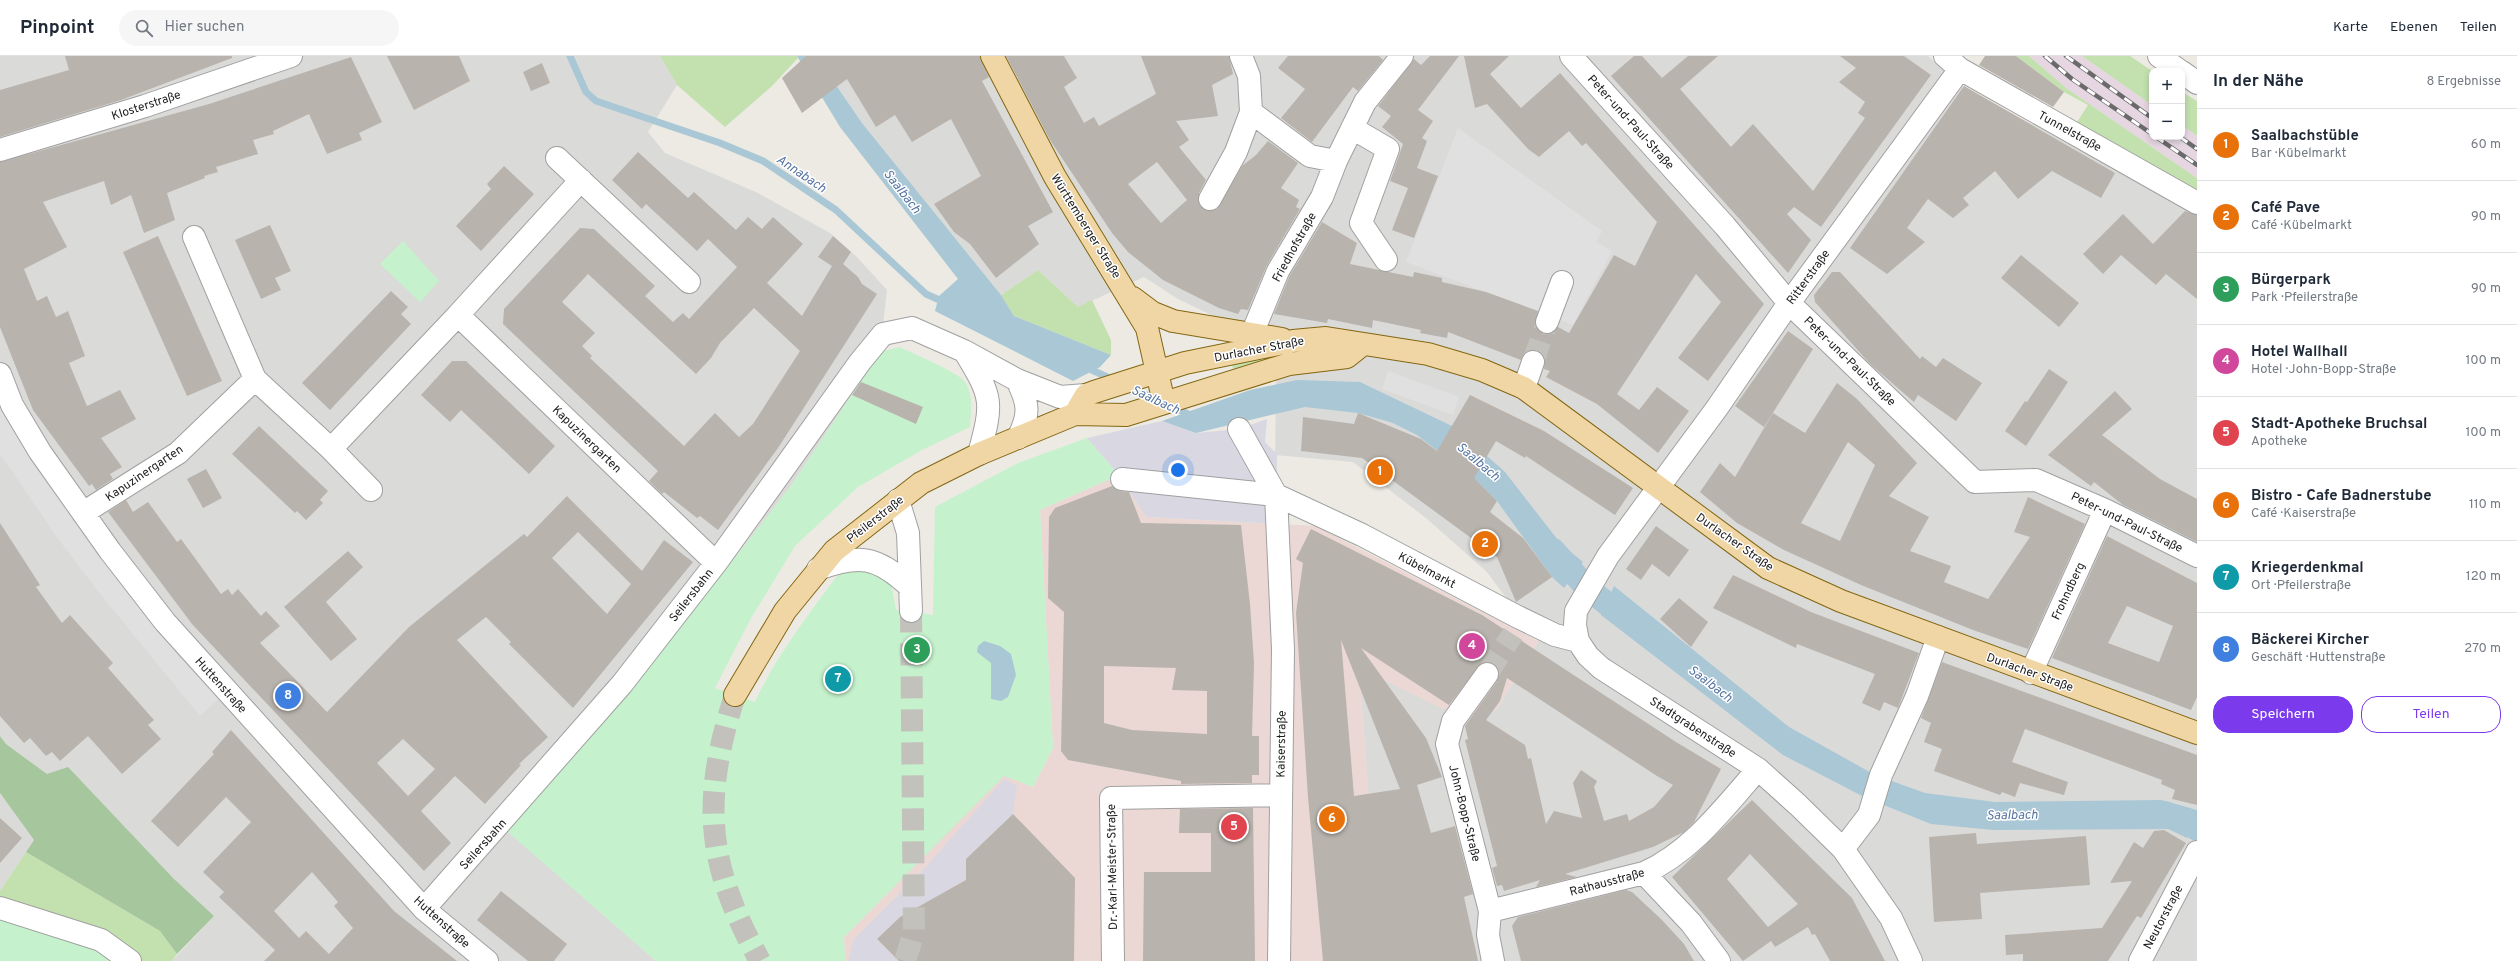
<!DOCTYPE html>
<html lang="de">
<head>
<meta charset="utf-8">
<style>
  body { margin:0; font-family:Overpass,sans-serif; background:#f6f6f7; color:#1f2937 }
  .controls { position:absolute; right:12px; top:12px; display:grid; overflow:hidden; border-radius:8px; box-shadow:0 2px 6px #0003 }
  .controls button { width:36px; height:36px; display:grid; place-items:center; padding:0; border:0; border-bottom:1px solid #e0e1e3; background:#fff; color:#1f2937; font:20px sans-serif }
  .you { position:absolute; left:1178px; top:414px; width:14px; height:14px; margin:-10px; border:3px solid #fff; border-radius:50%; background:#1a73e8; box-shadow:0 0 0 6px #1a73e833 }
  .badge { display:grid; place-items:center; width:26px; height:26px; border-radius:50%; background:#7c3aed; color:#fff; font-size:13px; font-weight:700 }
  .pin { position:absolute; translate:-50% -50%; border:2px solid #fff; box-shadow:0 1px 4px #0006 }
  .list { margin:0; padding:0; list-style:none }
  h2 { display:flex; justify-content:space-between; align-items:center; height:52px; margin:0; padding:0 16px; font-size:17px }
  h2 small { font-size:13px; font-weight:400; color:#747a83 }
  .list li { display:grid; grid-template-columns:26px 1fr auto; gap:12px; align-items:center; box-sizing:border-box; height:72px; padding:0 16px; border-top:1px solid #e0e1e3 }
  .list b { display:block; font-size:15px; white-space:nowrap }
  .list p { margin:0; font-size:13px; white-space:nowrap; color:#747a83 }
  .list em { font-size:13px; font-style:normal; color:#747a83 }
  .actions { display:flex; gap:8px; padding:12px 16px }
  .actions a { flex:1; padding:9px 0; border:1px solid #7c3aed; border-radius:16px; text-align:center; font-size:14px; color:#7c3aed }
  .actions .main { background:#7c3aed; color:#fff }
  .icon { flex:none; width:22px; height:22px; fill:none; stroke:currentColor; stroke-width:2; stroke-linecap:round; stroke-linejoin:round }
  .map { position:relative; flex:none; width:2197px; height:905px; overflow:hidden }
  header { display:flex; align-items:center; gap:24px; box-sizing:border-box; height:56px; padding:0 20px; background:#fff; border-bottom:1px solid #e0e1e3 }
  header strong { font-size:19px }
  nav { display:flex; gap:22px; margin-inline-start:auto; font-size:14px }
  .search { width:280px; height:36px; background:#f6f6f7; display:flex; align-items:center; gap:10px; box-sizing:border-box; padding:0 14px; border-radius:22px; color:#747a83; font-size:15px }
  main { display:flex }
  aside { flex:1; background:#fff }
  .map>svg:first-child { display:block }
  .residential { fill:#dadad9 }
  .commercial { fill:#ebd7d4 }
  .industrial { fill:#e5d6e1 }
  .grass { fill:#c3e1af }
  .forest { fill:#a6c79d }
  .park { fill:#c5f2cc }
  .parking { fill:#e0e0e0 }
  .plaza { fill:#d9d8e2 }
  .water { fill:#a9c7d5 }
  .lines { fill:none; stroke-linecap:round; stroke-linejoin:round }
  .stream { stroke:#a9c7d5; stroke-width:7 }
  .canal { stroke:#a9c7d5; stroke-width:24 }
  .building { fill:#b9b3ad; fill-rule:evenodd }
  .minor-tunnel { stroke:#c2c1bb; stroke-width:22; stroke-dasharray:22 11; stroke-linecap:butt }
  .major-tunnel { stroke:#c2c1bb; stroke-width:22; stroke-dasharray:22 11; stroke-linecap:butt }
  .minor-casing { stroke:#a0a0a0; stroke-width:24 }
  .major-casing { stroke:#836712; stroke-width:24 }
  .minor { stroke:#fff; stroke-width:22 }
  .major { stroke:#f0d6a5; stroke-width:22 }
  .rail-casing { stroke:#6a6a6a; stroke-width:4.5 }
  .rail { stroke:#fff; stroke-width:3; stroke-dasharray:9; stroke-linecap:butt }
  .labels { text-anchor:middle; stroke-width:3; stroke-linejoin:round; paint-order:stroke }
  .street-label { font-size:12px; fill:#1c1c1c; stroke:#fff }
  .water-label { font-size:13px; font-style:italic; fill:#5574a0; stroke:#fff }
</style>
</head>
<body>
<header>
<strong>Pinpoint</strong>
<div class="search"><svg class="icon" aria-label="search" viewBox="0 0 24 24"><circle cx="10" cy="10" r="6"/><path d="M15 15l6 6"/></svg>Hier suchen</div>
<nav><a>Karte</a><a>Ebenen</a><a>Teilen</a></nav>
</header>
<main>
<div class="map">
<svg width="2197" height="905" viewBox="0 0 2197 905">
  <rect width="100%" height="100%" fill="#eceae3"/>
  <path class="residential" d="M0 0H660L677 29 648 76 665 97 758 137 830 177 856 200 887 234 880 296 791 430 723 517 509 776 656 905H172L214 860 173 822 47 718 6 688 0 680Z
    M816 0H1928L1960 29 2197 158V905H1381L1359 612 1496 655 1538 585 1487 516 1426 462 1353 406 1275 399 1277 271 1220 263 1178 243 1144 221 1078 251 1038 214 1001 239 862 67Z
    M0 737 34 784 0 835Z"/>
  <path class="commercial" d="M1119 419 1146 461 1316 470 1538 585 1496 655 1453 658 1359 612 1381 905H845L844 881 1004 719 1033 731 1053 692 1040 454Z"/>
  <path class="industrial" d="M2029 0H2082L2152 49V81H2182V69L2197 80V122L2066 32Z"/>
  <path class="grass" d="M660 0H797L798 2 771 31 725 71 677 29Z
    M2016 0H2029L2066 32 2197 122V140L2074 71 2088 49 2064 36Z
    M2082 0H2130L2152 15V49Z
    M2182 36 2197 45V80L2182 69Z
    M1038 214 1078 251 1092 244 1111 284V299L1014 260 1001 239Z
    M1330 290 1233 313 1231 304Z
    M26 796 160 875 177 898 172 905H132L0 857V835Z"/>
  <path class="forest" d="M0 680 6 688 47 718 68 711 173 822 214 860 177 898 160 875 26 796 34 784 0 737Z"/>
  <path class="park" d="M403 185 439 225 420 246 380 208Z
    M899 291C912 297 958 316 965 326 974 339 971 356 970 371L922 394 858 431 795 490 750 564 715 632 755 646C777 598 811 555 843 512L868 510 891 527 896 554 933 559 935 451 1018 407 1087 382 1119 419 1040 454 1053 692 1033 731 1004 720 844 881 845 905H656L508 776 723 517 791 430 880 296Z
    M0 857 132 905H0Z"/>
  <path class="parking" d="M1458 72 1602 175 1596 186 1612 195 1573 269 1406 206Z
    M1388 315 1459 341 1453 359 1382 333Z
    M0 349 115 516 178 600 219 642 200 660 97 534 56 480 3 402 0 398Z"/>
  <path class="plaza" d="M1267 363 1265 386 1277 398V468L1146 461 1119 419 1087 382 1162 365 1196 377 1239 373Z
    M1004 723 1017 730 1013 758 966 803V824L900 861 877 883 899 905H848L854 883 924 813Z"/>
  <path class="water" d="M797 0H816L862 67 1001 239 1014 260 1111 299 1100 311 1073 325 935 255 939 240 958 223 840 71Z
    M1297 324 1360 326 1454 371 1505 416 1561 488 1583 506 1564 532 1552 521 1497 445 1480 428 1417 379 1393 367 1358 357 1305 351 1196 377 1162 365 1250 334Z
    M1614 530 1789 671 1875 719 1925 737 1995 746 2161 744 2197 754V762L2187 782 2168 773 1994 774 1931 768 1866 742 1783 699 1601 559Z
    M984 585 1000 590 1011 598 1016 619 1008 641 1001 645 991 643V607L977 596 978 590Z"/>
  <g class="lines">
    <path class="stream" d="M570 0 586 36 596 45 720 87 763 105 836 154 926 238 946 247
      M1085 311 1114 324
      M1127 331 1158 344
      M1171 350 1192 360"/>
    <path class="canal" d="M1553 494 1587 532 1632 567
      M2164 757 2183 763 2197 773"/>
  </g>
  <path class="building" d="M65 0H232V2L121 44 0 81V34L69 14Z
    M387 0H459L470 25 414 54Z
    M806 0H980L989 21 982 25 1053 156 1028 170 1039 188 996 222 970 188 954 176 934 148 981 120 951 63 912 86 895 59 876 71 847 23 802 57 782 22Z
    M1006 0H1064L1077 22 1064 31 1084 67 1094 61 1099 70 1156 38 1141 0H1229L1233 18 1212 29 1218 60 1176 65 1189 84 1179 91 1206 124 1199 137 1200 150 1210 155 1217 153 1242 110 1256 99 1268 85 1298 107 1281 132 1299 144 1296 151 1300 153 1267 209 1248 254 1241 253 1238 258 1219 252 1163 224 1128 196 1112 177 1050 84ZM1157 106 1187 144 1161 167 1128 128Z
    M1288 0H1379L1383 4 1358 35 1353 31 1312 86 1281 62 1305 33 1278 12Z
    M1430 0H1459L1418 54 1433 65 1422 82 1427 85 1417 112 1438 120 1414 182 1392 174 1408 132 1390 125 1403 88 1382 71 1391 60 1378 50 1414 3 1421 9Z
    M1464 0H1509L1490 18 1521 52 1560 17 1764 248 1708 325 1678 302 1721 246 1696 218 1617 338 1639 354 1657 331 1689 355 1658 397 1597 348 1546 321 1550 315 1544 313 1545 303 1537 294 1525 296 1521 304 1448 276 1447 282 1420 277 1421 274 1373 264 1372 272 1328 263 1327 267 1274 258 1289 221 1322 166 1357 187 1350 208 1413 221 1414 216 1442 222V226L1486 236 1538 255 1535 268 1543 278H1549L1558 271 1569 277 1614 199 1635 210 1657 166 1586 87 1582 90 1569 75 1539 101 1528 93 1487 48 1475 52Z
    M1634 0H1642L1662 22 1688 0H1718L1680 33 1731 91 1753 68 1813 135 1865 62 1858 57 1865 46 1839 26 1856 12 1840 0H1904L1931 19 1821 171 1794 151 1787 158 1811 184 1788 217 1611 20Z
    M1985 0H2016L2064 36 2053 51 1979 9Z
    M351 1 382 66 359 77 362 84 327 98 309 58 273 75 274 78 253 84 258 98 216 111 218 116 204 120 205 122 167 137 175 164 144 177 131 139 111 149 104 125 43 146 67 191 24 213 37 245 47 240 56 261 68 255 85 300 69 307 87 350 120 334 136 363 101 382 122 411 110 418 113 423 96 434 92 428 89 430 33 354 0 271V106L209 48Z
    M542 7 550 27 531 35 523 16Z
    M1964 30 2115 117 2101 142 2052 115 2018 143 1995 115 1963 142 1969 149 1953 162 1928 143 1907 172 1925 186 1887 218 1850 192Z
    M638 96 688 142 694 136 736 174 748 161 762 173 773 161 803 188 767 227 802 260 832 210 818 201 833 180 851 196 843 208 858 221 862 228 877 238 778 392 718 474 700 460 697 462 664 436 662 438 649 425 658 415 503 268 504 253 580 172 594 173 655 230 645 240 673 266 683 257 689 263 737 211 708 183 697 195 646 148 642 153 612 124ZM588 218 696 318 711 302 720 287 754 252 800 295 753 368 739 381 715 357 684 390 590 302 592 300 582 290 595 277 562 246Z
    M504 110 534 138 481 195 456 170 491 133 487 128Z
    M2185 155 2197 159V243L2166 218 2156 229 2121 199 2103 218 2083 198 2123 158 2153 188Z
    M270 169 291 215 275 222 281 234 261 243 235 184Z
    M158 180 222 325 187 340 123 196Z
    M2021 199 2079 247 2059 271 2001 222Z
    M1832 216H1840L1920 303 1922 300 1936 311 1943 302 1982 327 1956 365 1918 339 1914 346 1870 308 1815 246 1814 239Z
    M391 235 408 251 401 258 411 268 330 354 302 327Z
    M1788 275 1813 293 1764 371 1735 350Z
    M452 305H466L555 390 529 418 461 354 450 366 421 339Z
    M2049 313 2068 326 2026 390 2005 375 2025 345 2027 346Z
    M861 326 923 351 916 368 852 339Z
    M1837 327 1857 343 1917 407 1889 440 1929 461 1910 495 1951 510 1944 526 1988 543 2030 481 2014 476 2028 441 2085 468 2028 593 1973 574 1861 529 1784 494 1737 467 1700 436 1720 407 1735 421 1773 357 1805 377ZM1848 386 1875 409 1840 485 1801 467Z
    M2115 335 2132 353 2102 379 2160 423 2197 443V486L2123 449 2094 426 2091 430 2048 399Z
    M1470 339 1544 375 1633 432 1615 459 1526 400 1525 402 1496 385 1474 422 1497 445 1490 456 1523 482 1552 521 1516 546 1497 501 1362 402 1301 395 1303 361 1354 368 1358 357 1421 383 1437 395Z
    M259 370 328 435 320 444 323 447 306 464 297 455 295 457 232 398Z
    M206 413 222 442 203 452 187 423Z
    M1112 430 1120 435 1129 436 1141 467 1241 469 1250 548 1254 607 1252 680H1259V719H1252V727L1181 728V725L1068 704 1061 695 1064 556 1048 542 1049 461 1055 452ZM1104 610 1176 612 1172 634 1207 635V678L1132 674 1104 667Z
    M567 440 642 515 664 484 693 506 573 652 509 588 511 586 486 561 457 584 548 681 519 708 521 709 485 748 455 720 421 755 451 787 424 815 192 568 108 456 126 444 133 456 148 446 177 486 181 483 221 538 228 533 232 539 238 533 261 560 266 555 280 570 260 587 327 656 409 571 524 478 527 481ZM578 476 631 528 607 558 552 502ZM403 683 435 713 408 740 377 707Z
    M0 467 40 529 36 531 62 567 70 559 113 607 108 612 154 664 148 669 161 683 122 718 88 680 60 705 52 696 46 700 30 682 24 687 0 660Z
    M1656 470 1689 494 1669 521 1652 508 1641 524 1626 513Z
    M1311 473 1482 559 1676 686 1721 713 1694 766 1684 776 1653 791 1565 818 1577 821 1536 831 1540 824 1504 835 1502 829 1497 830 1492 812 1497 810 1465 684 1468 683 1465 670 1497 625 1498 613 1489 606 1482 607 1449 649 1361 592 1426 682 1442 721 1417 729 1431 777 1455 770 1473 838 1464 841 1478 905H1323L1308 741 1296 557 1303 507 1296 503ZM1341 584 1400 733 1354 740ZM1507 622 1657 720 1673 729 1654 751 1629 765 1627 758 1604 765 1594 731 1597 725 1581 714 1573 727 1582 762 1554 755 1546 768 1531 702 1528 703 1525 689 1486 664 1500 645Z
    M2107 480 2197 527V641L2191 654 2052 602ZM2127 550 2173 570 2159 606 2108 587Z
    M348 495 363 511 326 546 357 583 331 605 284 551Z
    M1733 519 1811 556 1919 597 1898 652 1884 646 1880 655 1862 647 1875 618 1797 588 1796 592 1713 552Z
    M1679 542 1708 566 1691 591 1660 563Z
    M1942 606 2197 699V749L2172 743 2175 734 2161 728 2162 724 2025 673 2012 706 2068 726 2064 739 2020 727 2015 741 2002 736 2000 739 1934 715 1942 693 1924 686 1931 667 1921 662Z
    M231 674 394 855 457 905H264L275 894 219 841 224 836 203 816 251 766 226 741 178 791 151 765 214 698 212 696ZM312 816 338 846 334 850 353 872 329 898 306 875 299 882 274 855Z
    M1752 744 1852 842 1885 905H1830L1815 878 1812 879 1808 871 1775 891 1771 885 1743 905 1672 821ZM1750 798 1798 848 1768 871 1727 823Z
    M1253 752 1255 905H1143L1144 816H1211V777H1179L1180 753Z
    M1013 758 1075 822 1074 905H899L877 883 900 861 966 824V803Z
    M0 762 22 782 0 807Z
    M2164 774 2186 787 2141 862 2137 860 2108 905H2023V898L2006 899 2005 879 2102 872 2132 825 2110 827 2134 786 2143 792 2154 775Z
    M1976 777 1977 788 2086 780 2090 829 1980 837 1982 863 1934 866 1929 781Z
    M1626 834 1632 836 1662 864 1684 888 1694 905H1521L1512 870 1518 861Z
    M501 835 567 888 554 905H528L477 864Z"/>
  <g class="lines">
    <path class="minor-tunnel" d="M1533 306 1547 266
      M1487 618 1513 578
      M905 905 914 876 911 555"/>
    <path class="major-tunnel" d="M735 639C701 746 706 807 760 905"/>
    <defs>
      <path id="minor" d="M1241 0 1249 20 1251 56 1310 100 1336 105
        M1571 0 1725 170 1789 247 1975 426 2036 424 2105 454 2197 500
        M1945 0 1960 13 2197 147
        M2159 0 2180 15
        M2182 16 2197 27
        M1352 72 1388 93 1361 167 1386 204
        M0 94 145 50 291 0
        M557 102 689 226
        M1210 143 1236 96 1251 56
        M194 181 255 323
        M458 259 581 124
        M1547 266 1562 226
        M1252 278 1278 215 1322 141 1336 105 1365 46 1402 0
        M965 296C993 342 993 346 979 398
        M0 318 12 349 40 396 110 495 165 566 424 853 487 905
        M1017 324C1029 348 1030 358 1018 382
        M1524 332 1533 306
        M1239 373 1276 439 1283 593 1279 905
        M331 393 371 434
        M1122 423 1276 439 1362 479 1516 560 1555 579 1578 585
        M898 444 908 477 911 555
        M83 457 178 397 255 323 331 393 458 259 716 507
        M818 513C859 498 877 500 909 530
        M2031 617 2105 454
        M1487 618 1453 665 1447 688 1490 855 1488 879 1493 905
        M1843 793 1869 759 1881 719 1917 640 1938 581
        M1644 817 1691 867 1719 905
        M0 852 101 884 130 905
        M424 853 622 628 716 507 860 306 883 278 912 272 964 295 1017 324 1060 341 1086 339
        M1490 855 1644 817C1691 796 1724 752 1758 713
        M1113 905 1111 742 1280 739
        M1911 905 1891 862 1843 793 1798 749 1758 713 1601 612 1588 600 1578 585 1575 569 1576 555 1608 500 1717 352 1789 247 1960 13
        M2140 905 2197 796"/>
      <path id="major" d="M992 0 1055 121 1147 272 1164 347
        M1133 242 1153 257 1173 265 1282 283
        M1075 358 1086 339 1094 336 1185 307 1293 285 1326 282 1428 298 1482 314 1524 332 1768 512 1841 545 2197 677
        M735 639 785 555 834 495 921 427 979 398 1075 358 1126 359 1289 308 1347 301 1362 289"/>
    </defs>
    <use href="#minor" class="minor-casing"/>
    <use href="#major" class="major-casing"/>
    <use href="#minor" class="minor"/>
    <use href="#major" class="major"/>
    <defs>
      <path id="rail" d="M2045 0 2072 23 2152 78
        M2066 0 2152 62
        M2156 81 2197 109
        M2180 81 2197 93"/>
    </defs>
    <use href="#rail" class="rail-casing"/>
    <use href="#rail" class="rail"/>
  </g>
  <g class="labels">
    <g class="street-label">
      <text transform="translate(146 49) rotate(-18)" y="4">Klosterstraße</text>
      <text transform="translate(1631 66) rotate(48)" y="4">Peter-und-Paul-Straße</text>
      <text transform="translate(2070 75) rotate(29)" y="4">Tunnelstraße</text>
      <text transform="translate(1086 170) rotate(58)" y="4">Württemberger Straße</text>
      <text transform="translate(1294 191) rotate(-61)" y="4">Friedhofstraße</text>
      <text transform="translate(1808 221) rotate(-54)" y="4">Ritterstraße</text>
      <text transform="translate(1259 293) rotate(-11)" y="4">Durlacher Straße</text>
      <text transform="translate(1850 305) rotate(44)" y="4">Peter-und-Paul-Straße</text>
      <text transform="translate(587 383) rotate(44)" y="4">Kapuzinergarten</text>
      <text transform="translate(144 417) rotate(-34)" y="4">Kapuzinergarten</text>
      <text transform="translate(875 463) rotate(-38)" y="4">Pfeilerstraße</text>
      <text transform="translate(2127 466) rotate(26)" y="4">Peter-und-Paul-Straße</text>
      <text transform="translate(1735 486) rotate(35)" y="4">Durlacher Straße</text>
      <text transform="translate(1427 514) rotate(28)" y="4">Kübelmarkt</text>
      <text transform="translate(2068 535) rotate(-65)" y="4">Frohndberg</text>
      <text transform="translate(691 539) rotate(-52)" y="4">Seilersbahn</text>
      <text transform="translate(2030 616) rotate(20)" y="4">Durlacher Straße</text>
      <text transform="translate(221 629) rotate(48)" y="4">Huttenstraße</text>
      <text transform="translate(1693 671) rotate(33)" y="4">Stadtgrabenstraße</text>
      <text transform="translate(1281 688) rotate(-89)" y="4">Kaiserstraße</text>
      <text transform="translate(1465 757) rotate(76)" y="4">John-Bopp-Straße</text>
      <text transform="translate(483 788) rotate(-48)" y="4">Seilersbahn</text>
      <text transform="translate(1112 811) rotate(-91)" y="4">Dr.-Karl-Meister-Straße</text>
      <text transform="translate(1607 826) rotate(-15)" y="4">Rathausstraße</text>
      <text transform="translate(2163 861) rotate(-62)" y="4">Neutorstraße</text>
      <text transform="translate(442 866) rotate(42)" y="4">Huttenstraße</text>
    </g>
    <g class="water-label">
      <text transform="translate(802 117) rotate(34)" y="5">Annabach</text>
      <text transform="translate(903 135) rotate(52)" y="5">Saalbach</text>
      <text transform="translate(1156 343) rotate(25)" y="5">Saalbach</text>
      <text transform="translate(1479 405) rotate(40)" y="5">Saalbach</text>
      <text transform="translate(1711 627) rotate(37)" y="5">Saalbach</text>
      <text transform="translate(2012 758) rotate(-1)" y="5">Saalbach</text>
    </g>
  </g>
</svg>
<div class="controls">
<button>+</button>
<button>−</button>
</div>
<div class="you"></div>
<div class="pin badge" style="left:1380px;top:416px;background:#e8710a">1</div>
<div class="pin badge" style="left:1485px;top:488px;background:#e8710a">2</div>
<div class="pin badge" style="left:917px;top:594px;background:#2e9e5b">3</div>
<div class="pin badge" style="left:1472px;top:590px;background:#d1479c">4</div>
<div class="pin badge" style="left:1234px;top:771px;background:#e0444e">5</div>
<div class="pin badge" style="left:1332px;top:763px;background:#e8710a">6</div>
<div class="pin badge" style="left:838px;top:623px;background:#0f9aa8">7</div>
<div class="pin badge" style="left:288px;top:640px;background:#3f7fe0">8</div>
</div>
<aside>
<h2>In der Nähe<small>8 Ergebnisse</small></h2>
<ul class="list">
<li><span class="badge" style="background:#e8710a">1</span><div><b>Saalbachstüble</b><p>Bar · Kübelmarkt</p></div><em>60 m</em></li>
<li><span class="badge" style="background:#e8710a">2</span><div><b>Café Pave</b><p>Café · Kübelmarkt</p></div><em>90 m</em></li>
<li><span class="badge" style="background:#2e9e5b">3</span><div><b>Bürgerpark</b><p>Park · Pfeilerstraße</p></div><em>90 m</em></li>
<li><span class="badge" style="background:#d1479c">4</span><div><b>Hotel Wallhall</b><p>Hotel · John-Bopp-Straße</p></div><em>100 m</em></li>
<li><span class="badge" style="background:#e0444e">5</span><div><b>Stadt-Apotheke Bruchsal</b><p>Apotheke</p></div><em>100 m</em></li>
<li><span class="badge" style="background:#e8710a">6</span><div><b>Bistro - Cafe Badnerstube</b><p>Café · Kaiserstraße</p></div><em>110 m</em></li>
<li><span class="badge" style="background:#0f9aa8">7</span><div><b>Kriegerdenkmal</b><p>Ort · Pfeilerstraße</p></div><em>120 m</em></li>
<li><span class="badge" style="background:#3f7fe0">8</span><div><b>Bäckerei Kircher</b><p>Geschäft · Huttenstraße</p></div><em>270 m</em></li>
</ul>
<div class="actions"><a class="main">Speichern</a><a>Teilen</a></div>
</aside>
</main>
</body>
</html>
